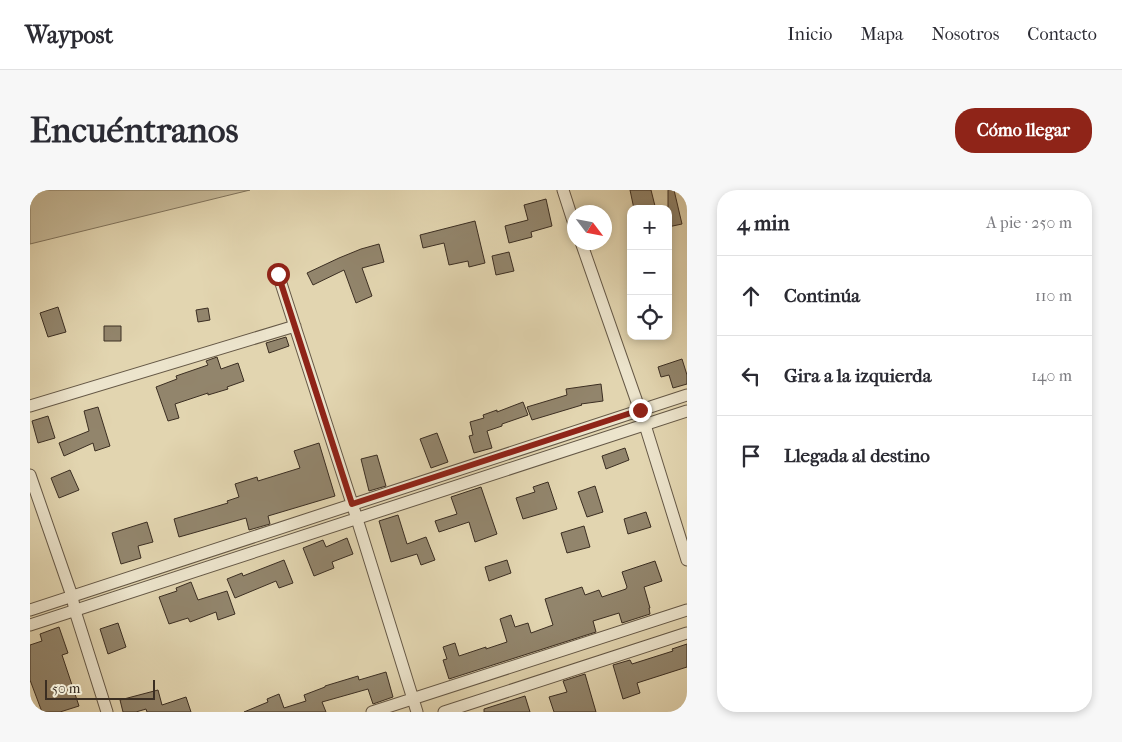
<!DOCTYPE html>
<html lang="es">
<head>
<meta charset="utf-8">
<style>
  body { margin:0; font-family:"IM FELL French Canon",serif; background:#f7f7f7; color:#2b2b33 }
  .controls { position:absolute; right:15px; top:15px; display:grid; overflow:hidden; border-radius:10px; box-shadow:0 2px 8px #0003 }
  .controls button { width:45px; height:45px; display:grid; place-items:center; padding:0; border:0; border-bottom:1px solid #e1e1e2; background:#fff; color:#2b2b33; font:25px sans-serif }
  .compass { position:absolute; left:537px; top:15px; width:45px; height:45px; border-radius:50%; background:#fff; box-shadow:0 2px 8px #0003; rotate:122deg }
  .scale { position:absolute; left:15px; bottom:12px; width:110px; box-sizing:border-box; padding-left:5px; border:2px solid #3b2e22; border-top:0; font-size:14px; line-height:18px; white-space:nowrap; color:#3b2e22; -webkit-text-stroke:4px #ece4cc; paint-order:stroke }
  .stop { position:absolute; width:15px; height:15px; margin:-11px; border:4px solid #8f2418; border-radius:50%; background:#fff }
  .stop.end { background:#8f2418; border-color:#fff; box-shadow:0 1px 5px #0008 }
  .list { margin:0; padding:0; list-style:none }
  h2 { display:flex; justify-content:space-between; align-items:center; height:65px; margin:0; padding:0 20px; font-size:21px }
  h2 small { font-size:16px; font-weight:400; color:#7c7c81 }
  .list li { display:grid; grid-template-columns:32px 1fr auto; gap:15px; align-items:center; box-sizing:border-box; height:80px; padding:0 20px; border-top:1px solid #e1e1e2 }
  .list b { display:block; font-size:19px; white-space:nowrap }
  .list em { font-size:16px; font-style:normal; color:#7c7c81 }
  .icon { flex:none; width:28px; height:28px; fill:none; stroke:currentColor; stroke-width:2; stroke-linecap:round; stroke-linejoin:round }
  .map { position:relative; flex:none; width:657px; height:522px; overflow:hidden; border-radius:20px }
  header { display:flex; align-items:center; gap:30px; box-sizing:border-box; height:70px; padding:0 25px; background:#fff; border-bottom:1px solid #e1e1e2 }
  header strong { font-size:24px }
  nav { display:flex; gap:28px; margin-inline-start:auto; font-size:18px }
  .intro { display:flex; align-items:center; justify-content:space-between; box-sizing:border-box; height:120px; padding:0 30px }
  h1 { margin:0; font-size:35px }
  .button { padding:12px 22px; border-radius:20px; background:#8f2418; color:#fff; font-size:18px; font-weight:700 }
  main { display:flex; gap:30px; padding:0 30px }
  aside { flex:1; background:#fff; border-radius:20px; box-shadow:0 2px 8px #0003 }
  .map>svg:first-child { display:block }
  .green { fill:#c6b998; stroke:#80745d }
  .building { fill:#92856c; stroke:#3b2e22 }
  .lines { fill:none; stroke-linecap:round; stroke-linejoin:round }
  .street-casing { stroke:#655846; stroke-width:13 }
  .street { stroke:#ece4cc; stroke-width:11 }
  .route { stroke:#8f2418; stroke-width:6 }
</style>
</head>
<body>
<header>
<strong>Waypost</strong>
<nav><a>Inicio</a><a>Mapa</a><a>Nosotros</a><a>Contacto</a></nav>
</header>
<div class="intro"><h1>Encuéntranos</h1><a class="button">Cómo llegar</a></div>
<main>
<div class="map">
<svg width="657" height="522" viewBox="0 0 657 522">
  <rect width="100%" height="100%" fill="#e2d5b0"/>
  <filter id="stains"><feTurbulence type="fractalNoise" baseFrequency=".004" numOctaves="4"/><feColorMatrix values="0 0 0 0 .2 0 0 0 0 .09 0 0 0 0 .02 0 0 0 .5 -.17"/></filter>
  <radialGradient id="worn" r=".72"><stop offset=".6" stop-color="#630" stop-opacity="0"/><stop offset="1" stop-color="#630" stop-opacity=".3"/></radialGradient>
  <path class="green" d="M0 0H220L0 54Z"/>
  <path class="building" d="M600 0H621L625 16 613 19H604Z
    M638 0H644L652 34 638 37Z
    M516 9 522 36 501 42 502 47 479 53 475 36 498 30 494 15Z
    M445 31 455 73 439 77 438 71 419 75 414 53 393 58 390 45Z
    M349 54 354 72 332 78 342 106 326 113 314 80 283 95 277 83 309 68 331 59Z
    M479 62 484 81 466 85 462 66Z
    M28 117 36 142 18 147 10 123Z
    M178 118 180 130 168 132 166 120Z
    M74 136H91V151H74Z
    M256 147 259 156 239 163 236 153Z
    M187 167 191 179 208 173 214 191 197 197 198 199 178 205V203L145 214 149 228 138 231 126 197 147 189 146 186 178 175 176 171Z
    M652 169 657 185V194L643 198 639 185 631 187 628 177Z
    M571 194 573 211 551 214 552 215 502 230 497 217 537 205 536 199Z
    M493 212 498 225 472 234V236L457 241 462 258 444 263 439 246 443 245 440 232 454 228 453 225 467 220V222Z
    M68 217 80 256 65 261 63 253 34 266 29 253 59 241 54 221Z
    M18 226 25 248 8 253 2 231Z
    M407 243 418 272 401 278 390 249Z
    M289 253 305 306 238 326 240 334 219 340 216 328 149 347 144 329 198 313 197 311 209 307 205 294 227 287 228 291 270 278 264 261Z
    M595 258 599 270 576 279 572 266Z
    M347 265 356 296 339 301 331 269Z
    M40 280 49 300 29 308 21 288Z
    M518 292 527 319 493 329 486 308 505 302 503 297Z
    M565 296 573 322 557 327 548 302Z
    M451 297 467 344 445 352 439 332 409 342 405 331 427 324 421 307Z
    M616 322 621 337 598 344 594 329Z
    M368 325 377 354 396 347 405 370 391 375 387 364 361 372 349 331Z
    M117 332 123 352 108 356 111 368 91 374 82 343Z
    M554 336 560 357 537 363 531 343Z
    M317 348 323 364 302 372 304 378 284 386 273 358 293 350 296 357Z
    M254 370 263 393 249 398 246 391 205 408 197 389 212 383 213 386Z
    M477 370 481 383 459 391 455 377Z
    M625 371 632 391 614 397 620 418H619L620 424 592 433 589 423 563 431 566 442 419 489 413 470 417 469 413 457 425 453 429 466 456 457V459L477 452 470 429 481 425 485 437 498 433 501 443 523 435 515 409 552 397 555 405 569 400 572 407 596 399 597 397 592 382Z
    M161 392 168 410 197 401 205 424 188 430 186 422 160 432 158 428 139 434 129 407 147 401 146 398Z
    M88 433 96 457 78 464 70 439Z
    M29 437 38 463 32 465 49 516 30 522H12L0 490V455L12 451 10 444Z
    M657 454V477L607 493 610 503 593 509 583 475 600 470 602 474 643 461 642 459Z
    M356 482 363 507 343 514 338 499 292 512 296 522H214L238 512 237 509 249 504 254 518 276 511 274 505 295 497V496L328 486 329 490Z
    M555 484 566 522H524L519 507 537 502 533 491Z
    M128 500 132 515 156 507 161 522H117L116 519 106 522H93L90 510Z
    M495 506 500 522H454V519Z"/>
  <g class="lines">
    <defs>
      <path id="street" d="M533 0 544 34
        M551 52 615 235 657 370
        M248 84 327 329 387 522
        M0 216 265 136
        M0 285 42 406 45 421 77 522
        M0 420 657 205
        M0 435 657 221
        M342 522 657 420
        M414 522 657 443"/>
    </defs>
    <use href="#street" class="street-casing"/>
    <use href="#street" class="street"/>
  </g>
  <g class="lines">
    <path class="route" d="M248 84 322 314 610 220"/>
  </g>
  <rect width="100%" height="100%" filter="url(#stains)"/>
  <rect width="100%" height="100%" fill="url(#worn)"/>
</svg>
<div class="controls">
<button>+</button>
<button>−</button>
<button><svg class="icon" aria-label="locate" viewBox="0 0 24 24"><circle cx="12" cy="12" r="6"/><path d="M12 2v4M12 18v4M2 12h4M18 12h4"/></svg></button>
</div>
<svg class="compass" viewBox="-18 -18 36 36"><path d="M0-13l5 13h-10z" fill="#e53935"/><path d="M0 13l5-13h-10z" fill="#7c7c81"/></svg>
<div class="scale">50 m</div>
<div class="stop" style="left:248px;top:84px"></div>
<div class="stop end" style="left:610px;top:220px"></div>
</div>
<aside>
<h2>4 min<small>A pie · 250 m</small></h2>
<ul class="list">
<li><svg class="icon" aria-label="ahead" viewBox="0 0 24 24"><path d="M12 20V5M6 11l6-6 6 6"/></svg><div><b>Continúa</b></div><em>110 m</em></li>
<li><svg class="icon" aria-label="left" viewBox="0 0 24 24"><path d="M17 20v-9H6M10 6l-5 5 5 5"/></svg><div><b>Gira a la izquierda</b></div><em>140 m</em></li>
<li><svg class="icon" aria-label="arrive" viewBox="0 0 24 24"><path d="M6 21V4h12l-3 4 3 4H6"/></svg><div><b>Llegada al destino</b></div></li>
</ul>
</aside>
</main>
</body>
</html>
